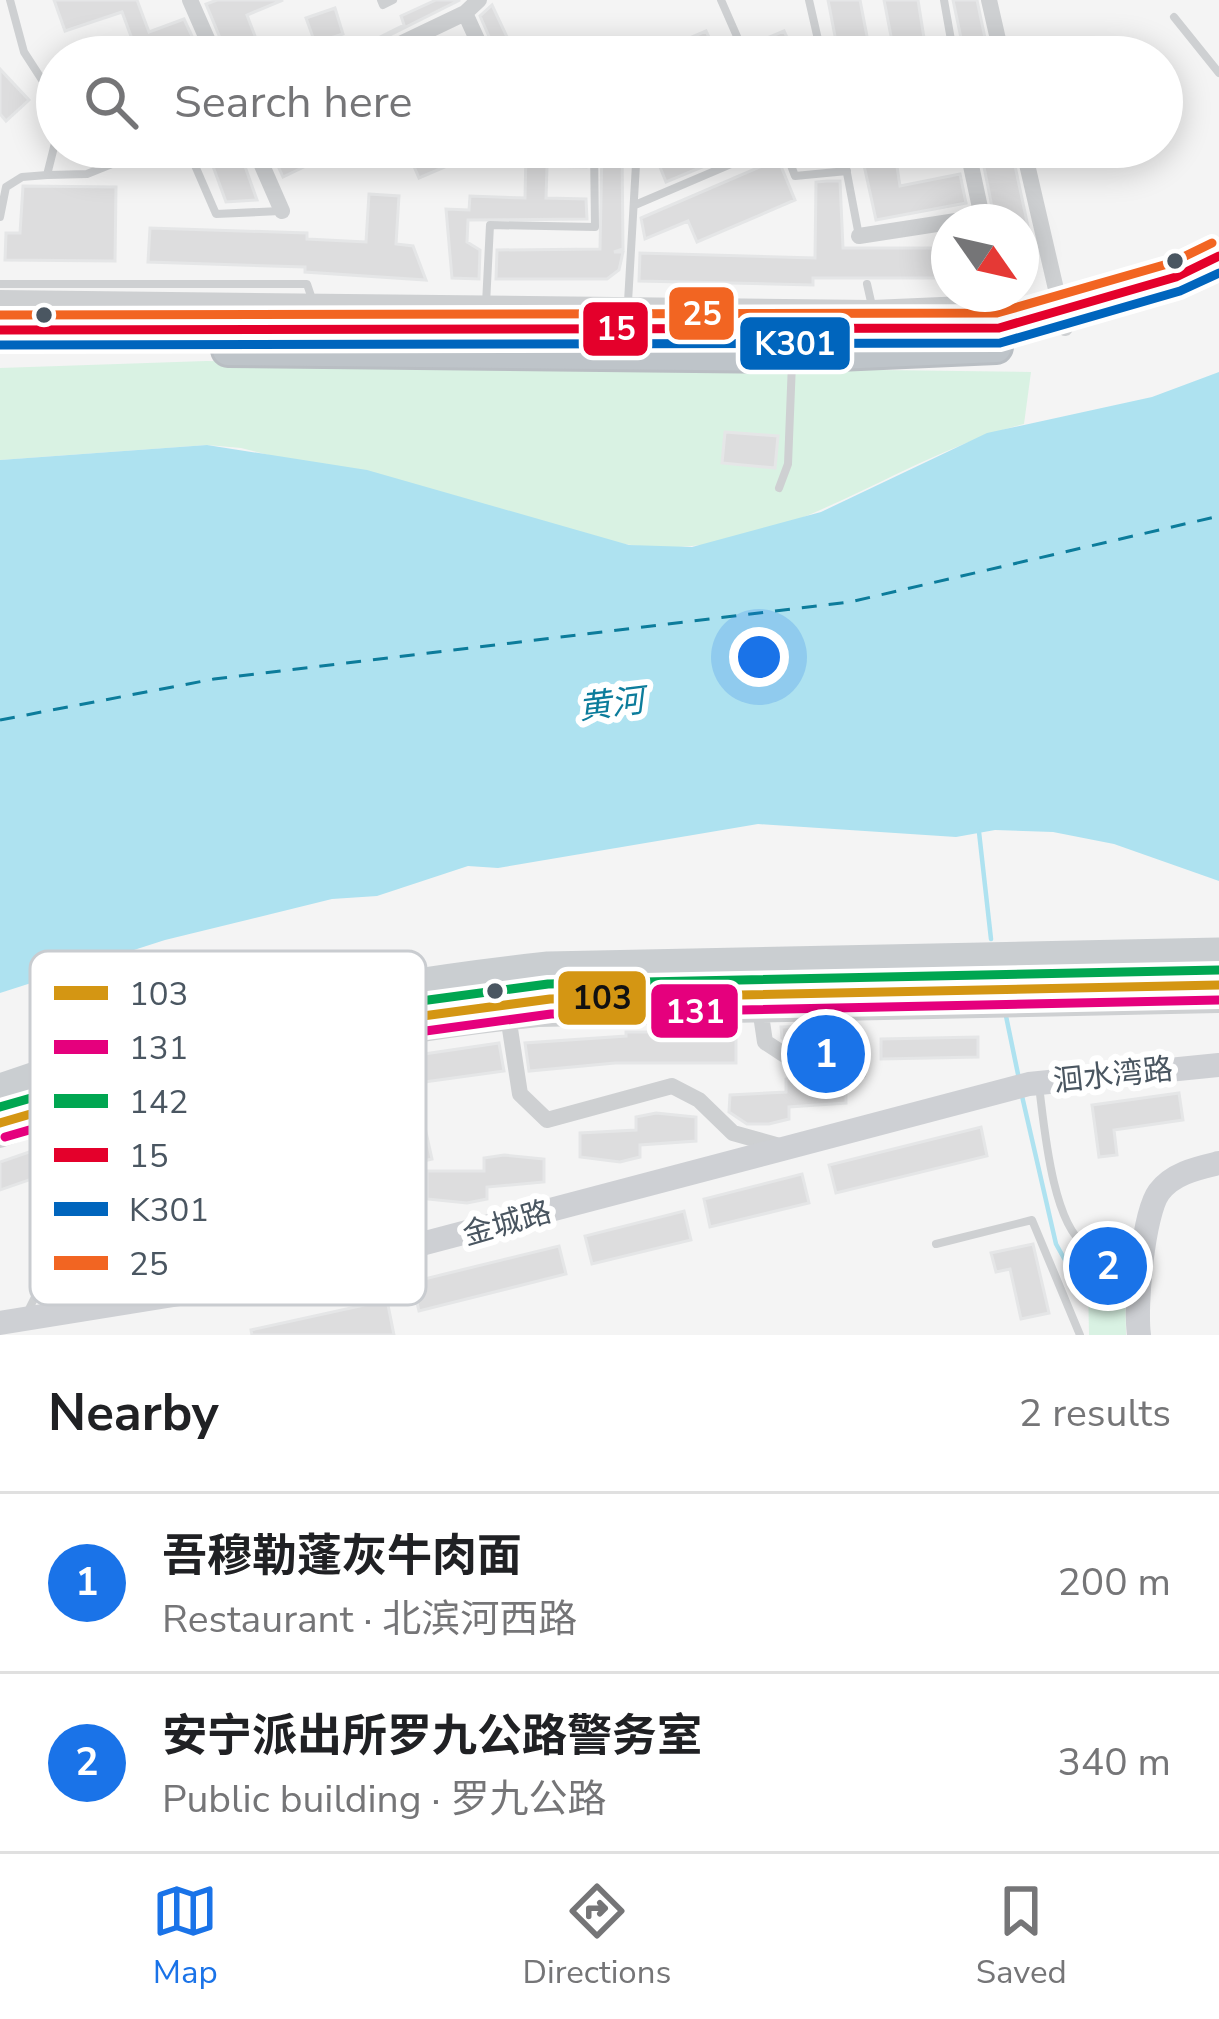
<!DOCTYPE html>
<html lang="en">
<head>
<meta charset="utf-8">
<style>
  body { margin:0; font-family:"Nunito Sans","Noto Sans SC",sans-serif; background:#f2f2f2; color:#202124 }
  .compass { position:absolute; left:931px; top:204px; width:108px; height:108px; border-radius:50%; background:#fff; box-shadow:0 6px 30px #0003; rotate:124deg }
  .you { position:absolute; left:759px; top:657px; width:42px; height:42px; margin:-30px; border:9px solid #fff; border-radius:50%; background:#1a73e8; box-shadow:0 0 0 18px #1a73e833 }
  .badge { display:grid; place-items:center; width:78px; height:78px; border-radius:50%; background:#1a73e8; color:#fff; font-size:39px; font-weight:700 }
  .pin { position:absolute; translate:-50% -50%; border:6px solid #fff; box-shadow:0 3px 12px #0006 }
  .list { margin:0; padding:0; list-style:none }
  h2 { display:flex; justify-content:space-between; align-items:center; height:156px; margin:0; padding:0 48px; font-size:51px }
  h2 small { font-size:39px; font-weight:400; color:#757577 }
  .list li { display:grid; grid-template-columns:78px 1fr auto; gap:36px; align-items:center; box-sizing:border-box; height:180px; padding:0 48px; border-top:3px solid #e0e0e0 }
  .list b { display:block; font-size:45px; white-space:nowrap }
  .list p { margin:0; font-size:39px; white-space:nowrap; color:#757577 }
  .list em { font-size:39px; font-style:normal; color:#757577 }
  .icon { flex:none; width:66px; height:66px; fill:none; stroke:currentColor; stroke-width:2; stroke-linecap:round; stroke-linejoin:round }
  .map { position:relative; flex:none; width:1219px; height:1335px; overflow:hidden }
  .search { position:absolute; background:#fff; box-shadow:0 6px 30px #0003; left:36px; right:36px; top:36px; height:132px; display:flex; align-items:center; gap:30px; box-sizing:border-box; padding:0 42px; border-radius:66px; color:#757577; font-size:45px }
  .sheet { height:516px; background:#fff }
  nav { display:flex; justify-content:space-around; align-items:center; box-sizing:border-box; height:168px; border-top:3px solid #e0e0e0; background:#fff; font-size:33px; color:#757577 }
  nav a { display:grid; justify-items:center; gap:6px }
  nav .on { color:#1a73e8 }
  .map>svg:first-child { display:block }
  .green { fill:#d9f2e3 }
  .water { fill:#aee2f0 }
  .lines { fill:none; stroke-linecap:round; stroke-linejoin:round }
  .stream { stroke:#aee2f0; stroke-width:4.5 }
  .ferry { stroke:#0c7c9b; stroke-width:3; stroke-dasharray:15 12; stroke-linecap:butt }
  .building { fill:#ddddde; stroke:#e5e6e7; stroke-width:3 }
  .highway-casing { stroke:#b9bec3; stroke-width:36 }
  .lane { stroke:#ced0d2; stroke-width:8 }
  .street { stroke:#ced0d2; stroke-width:16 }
  .secondary { stroke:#ced0d4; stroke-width:24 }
  .primary { stroke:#caced1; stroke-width:27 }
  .highway { stroke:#bec4c9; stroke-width:30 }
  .bus-1-casing { stroke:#fff; stroke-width:18 }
  .bus-2-casing { stroke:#fff; stroke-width:18 }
  .bus-3-casing { stroke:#fff; stroke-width:18 }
  .bus-4-casing { stroke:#fff; stroke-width:18 }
  .bus-5-casing { stroke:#fff; stroke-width:18 }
  .bus-6-casing { stroke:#fff; stroke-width:18 }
  .bus-1 { stroke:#d49613; stroke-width:9 }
  .bus-2 { stroke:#e5007d; stroke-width:9 }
  .bus-3 { stroke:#00a651; stroke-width:9 }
  .bus-4 { stroke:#e4002b; stroke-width:9 }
  .bus-5 { stroke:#0065bd; stroke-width:9 }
  .bus-6 { stroke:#f26522; stroke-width:9 }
  .bus-dot { fill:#4a5661; stroke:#fff; stroke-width:4.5 }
  .labels { text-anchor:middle; stroke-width:12; stroke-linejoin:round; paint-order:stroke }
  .street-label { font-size:30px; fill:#4a5661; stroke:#fff }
  .water-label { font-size:33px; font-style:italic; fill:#0c7c9b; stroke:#fff }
  .key { fill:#fff; stroke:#c9ccd0; stroke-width:3 }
  .key-label { font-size:33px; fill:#4a5661 }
  .line-badge { stroke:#fff; stroke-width:4.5 }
  .badge-label { font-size:33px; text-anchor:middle; font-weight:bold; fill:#fff }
  .pale-badge-label { font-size:33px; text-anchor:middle; font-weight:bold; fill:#111 }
</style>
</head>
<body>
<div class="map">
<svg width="1219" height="1335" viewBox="0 0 1219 1335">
  <rect width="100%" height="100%" fill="#f4f4f4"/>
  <path class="green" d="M206 361 1031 372 1024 424C881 461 768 575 607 541L241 448 207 445 0 460V368Z
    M1125 1283 1126 1335H1089L1088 1284Z"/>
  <path class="water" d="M1219 372V881L1114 844 1053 832 995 830 956 837 758 824 498 868 468 866 377 896 332 899 165 940 0 993V460L207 445 367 470 629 545 692 547 821 512 987 433 1152 397Z"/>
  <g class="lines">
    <path class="stream" d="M979 832 991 939
      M1006 1016 1019 1079
      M1022 1096 1056 1244 1070 1269"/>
    <path class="ferry" d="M0 720 214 679 850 602 1219 516"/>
  </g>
  <path class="building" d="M54 0H137L149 32 184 19 197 47 170 57H86L132 39 122 12 65 31Z
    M217 0H283L247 15 263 57H228L206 4Z
    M436 0H460L368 46 360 57H340L404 25 401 16Z
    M828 0H860L871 57H839Z
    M884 0H918L927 57H895Z
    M953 0H977L989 57H965Z
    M492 5 507 37 521 57H498L480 16Z
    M335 8 343 34 315 43 306 18Z
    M706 31 714 48 692 57H645Z
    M784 31 796 57H754L750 45Z
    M0 69 29 100 6 121 0 114Z
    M206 147H238L257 200 226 202Z
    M288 147H345L283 177 273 155Z
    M433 147H491L419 178 410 157Z
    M544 147H586V167L547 166 546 198 586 199 587 219 468 220 467 242 480 250 479 279 452 278 446 209 469 210 470 196 525 198 526 153H544Z
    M602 147H622L623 249 614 252H623L619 270 607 279H496L497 250 600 249Z
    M652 147H750L666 182Z
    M860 147H894L900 186 960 174 966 203 876 220Z
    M980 147H1011L1033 250 1022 281 1021 222H995Z
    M778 159 795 200 697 242 688 221 645 239 641 218Z
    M827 181H840L843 248H949V278H813V285L639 281 640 253 815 258 816 182Z
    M23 186 116 187 115 261 5 260 6 233H20Z
    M369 194 399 196 396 244 413 246 426 280 305 272V267L148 262 150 228 307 233V239L366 242Z
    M725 432 778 436 775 468 722 463Z
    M848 1025V1044L794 1045 782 1038 781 1027Z
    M626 1032H736V1063H615L529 1071 525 1043 626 1036Z
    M978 1037V1057L881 1059V1039Z
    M499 1043 504 1071 388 1087 391 1098 309 1114 305 1099 176 1133 167 1103 264 1077 382 1055 383 1060Z
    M806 1075 846 1082V1103L789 1107V1119L769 1124H747L729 1112 730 1095 786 1092V1079Z
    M1179 1093 1183 1120 1114 1130 1117 1155 1099 1157 1092 1105Z
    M145 1112 153 1137 0 1190V1162Z
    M656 1113 696 1117V1141L640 1145V1157L620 1162 580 1157V1133L636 1130V1117Z
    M981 1127 987 1156 836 1193 829 1165Z
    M426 1132 432 1159 232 1204 223 1162 270 1150 274 1167Z
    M504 1155 544 1159V1182L487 1187V1199L467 1203 427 1199V1171H484V1158Z
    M802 1174 809 1203 710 1227 704 1199Z
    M684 1211 691 1240 592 1264 585 1236Z
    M1033 1244 1049 1313 1021 1319 1010 1269 996 1272 991 1253Z
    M559 1246 566 1274 419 1311 412 1282Z
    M387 1300 394 1335H252L251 1330Z"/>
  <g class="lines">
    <defs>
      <path id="highway" d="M0 330 999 328 1176 277 1219 256
        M228 350 792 356 996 347"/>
    </defs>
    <use href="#highway" class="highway-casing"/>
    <path class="lane" d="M10 0 24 52 57 103
      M381 0 383 5 393 0
      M721 0 746 57
      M809 0 822 57
      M944 0 954 57
      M1174 17 1219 73
      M187 147 216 214 280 211
      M784 147 795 176 847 171
      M842 147 859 236
      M48 175 87 174 154 147
      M635 205 771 147
      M0 217 6 187 22 177 47 175 57 135
      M0 284H307L312 299
      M867 284 872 306
      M628 302 637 147
      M486 304 490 225 595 227 594 147
      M779 488 788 464 792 363
      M1039 1086C1044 1124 1052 1223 1085 1245L1099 1244
      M936 1244 1032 1220 1080 1335
      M28 1311 47 1273 84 1263 112 1301"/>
    <path class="street" d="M190 0 215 57
      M479 0 465 13 485 57
      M989 0 1002 57
      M373 57 465 13
      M254 147 282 211
      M1023 147 1065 328
      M912 151 941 147
      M859 236 982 217 967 147
      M0 298 872 308 1011 302 1047 308
      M761 1015 765 1042 788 1057 859 1072
      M508 1016 520 1094 547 1120 672 1086 699 1100 733 1133 783 1147
      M0 1140C181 1077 347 1039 538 1019L1219 1005"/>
    <path class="secondary" d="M0 1323 315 1272 1029 1084 1219 1065
      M1139 1335C1135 1307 1143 1214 1159 1192 1173 1173 1198 1168 1219 1163"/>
    <path class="primary" d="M0 1087C186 1022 352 986 548 965L1219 951
      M0 1123C183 1059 357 1019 550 999L1219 985"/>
    <use href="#highway" class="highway"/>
    <defs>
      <path id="bus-1" d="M0 1123 271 1044 408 1018 550 999 1219 985"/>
      <path id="bus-2" d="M5 1137 275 1059 411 1033 551 1014 1219 1000"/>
      <path id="bus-3" d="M0 1107 268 1030 406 1003 548 984 1219 970"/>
      <path id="bus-4" d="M0 330 999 328 1176 277 1219 256"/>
      <path id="bus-5" d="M0 345 1000 343 1180 291 1219 273"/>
      <path id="bus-6" d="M0 315 997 313 1171 263 1212 243"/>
    </defs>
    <use href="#bus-1" class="bus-1-casing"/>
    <use href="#bus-2" class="bus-2-casing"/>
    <use href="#bus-3" class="bus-3-casing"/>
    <use href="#bus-4" class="bus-4-casing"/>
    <use href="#bus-5" class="bus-5-casing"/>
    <use href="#bus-6" class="bus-6-casing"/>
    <use href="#bus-1" class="bus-1"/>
    <use href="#bus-2" class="bus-2"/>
    <use href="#bus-3" class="bus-3"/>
    <use href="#bus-4" class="bus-4"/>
    <use href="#bus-5" class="bus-5"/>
    <use href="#bus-6" class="bus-6"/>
  </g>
  <g class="bus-dot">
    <circle cx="1175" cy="261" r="10"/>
    <circle cx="44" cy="315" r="10"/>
    <circle cx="495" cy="991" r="10"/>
  </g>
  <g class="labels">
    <g class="street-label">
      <text transform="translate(1113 1075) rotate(-6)" y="10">洄水湾路</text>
      <text transform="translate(507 1223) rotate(-16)" y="10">金城路</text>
    </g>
    <g class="water-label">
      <text transform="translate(611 703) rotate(-7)" y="12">黄河</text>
    </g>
  </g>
  <rect x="30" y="951" width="396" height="354" rx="18" class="key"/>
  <rect x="54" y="986" width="54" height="14" fill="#d49613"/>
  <rect x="54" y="1040" width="54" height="14" fill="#e5007d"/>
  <rect x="54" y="1094" width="54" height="14" fill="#00a651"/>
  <rect x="54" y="1148" width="54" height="14" fill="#e4002b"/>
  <rect x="54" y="1202" width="54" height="14" fill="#0065bd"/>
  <rect x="54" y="1256" width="54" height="14" fill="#f26522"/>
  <g class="key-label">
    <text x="129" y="1005">103</text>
    <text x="129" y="1059">131</text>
    <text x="129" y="1113">142</text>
    <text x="129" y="1167">15</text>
    <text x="129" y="1221">K301</text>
    <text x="129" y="1275">25</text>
  </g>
  <g class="line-badge">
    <rect x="667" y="285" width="69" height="57" rx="12" fill="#f26522"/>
    <rect x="581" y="300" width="69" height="58" rx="12" fill="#e4002b"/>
    <rect x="738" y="315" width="114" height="57" rx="12" fill="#0065bd"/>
    <rect x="556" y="969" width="92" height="58" rx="12" fill="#d49613"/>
    <rect x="649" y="982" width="91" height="58" rx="12" fill="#e5007d"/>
  </g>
  <g class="badge-label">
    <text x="702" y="325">25</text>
    <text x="616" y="340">15</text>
    <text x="795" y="355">K301</text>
    <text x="695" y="1023">131</text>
  </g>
  <g class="pale-badge-label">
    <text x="602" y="1009">103</text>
  </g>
</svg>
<svg class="compass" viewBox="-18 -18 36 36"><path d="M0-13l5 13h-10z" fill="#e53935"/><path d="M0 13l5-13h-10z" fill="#757577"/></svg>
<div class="you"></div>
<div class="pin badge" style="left:826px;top:1054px">1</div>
<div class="pin badge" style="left:1108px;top:1266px">2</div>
<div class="search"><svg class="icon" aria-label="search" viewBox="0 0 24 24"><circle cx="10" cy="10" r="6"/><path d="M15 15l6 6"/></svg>Search here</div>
</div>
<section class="sheet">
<h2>Nearby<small>2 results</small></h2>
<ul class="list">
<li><span class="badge">1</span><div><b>吾穆勒蓬灰牛肉面</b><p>Restaurant · 北滨河西路</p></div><em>200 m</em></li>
<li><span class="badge">2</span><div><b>安宁派出所罗九公路警务室</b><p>Public building · 罗九公路</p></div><em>340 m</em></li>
</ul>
</section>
<nav>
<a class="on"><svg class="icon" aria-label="map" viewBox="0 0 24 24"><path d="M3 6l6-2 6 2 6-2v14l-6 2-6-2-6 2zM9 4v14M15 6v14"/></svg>Map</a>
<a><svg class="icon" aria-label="directions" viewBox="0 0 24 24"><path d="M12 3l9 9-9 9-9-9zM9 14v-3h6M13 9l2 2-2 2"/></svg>Directions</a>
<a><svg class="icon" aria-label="saved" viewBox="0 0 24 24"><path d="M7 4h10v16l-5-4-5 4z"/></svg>Saved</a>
</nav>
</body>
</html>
